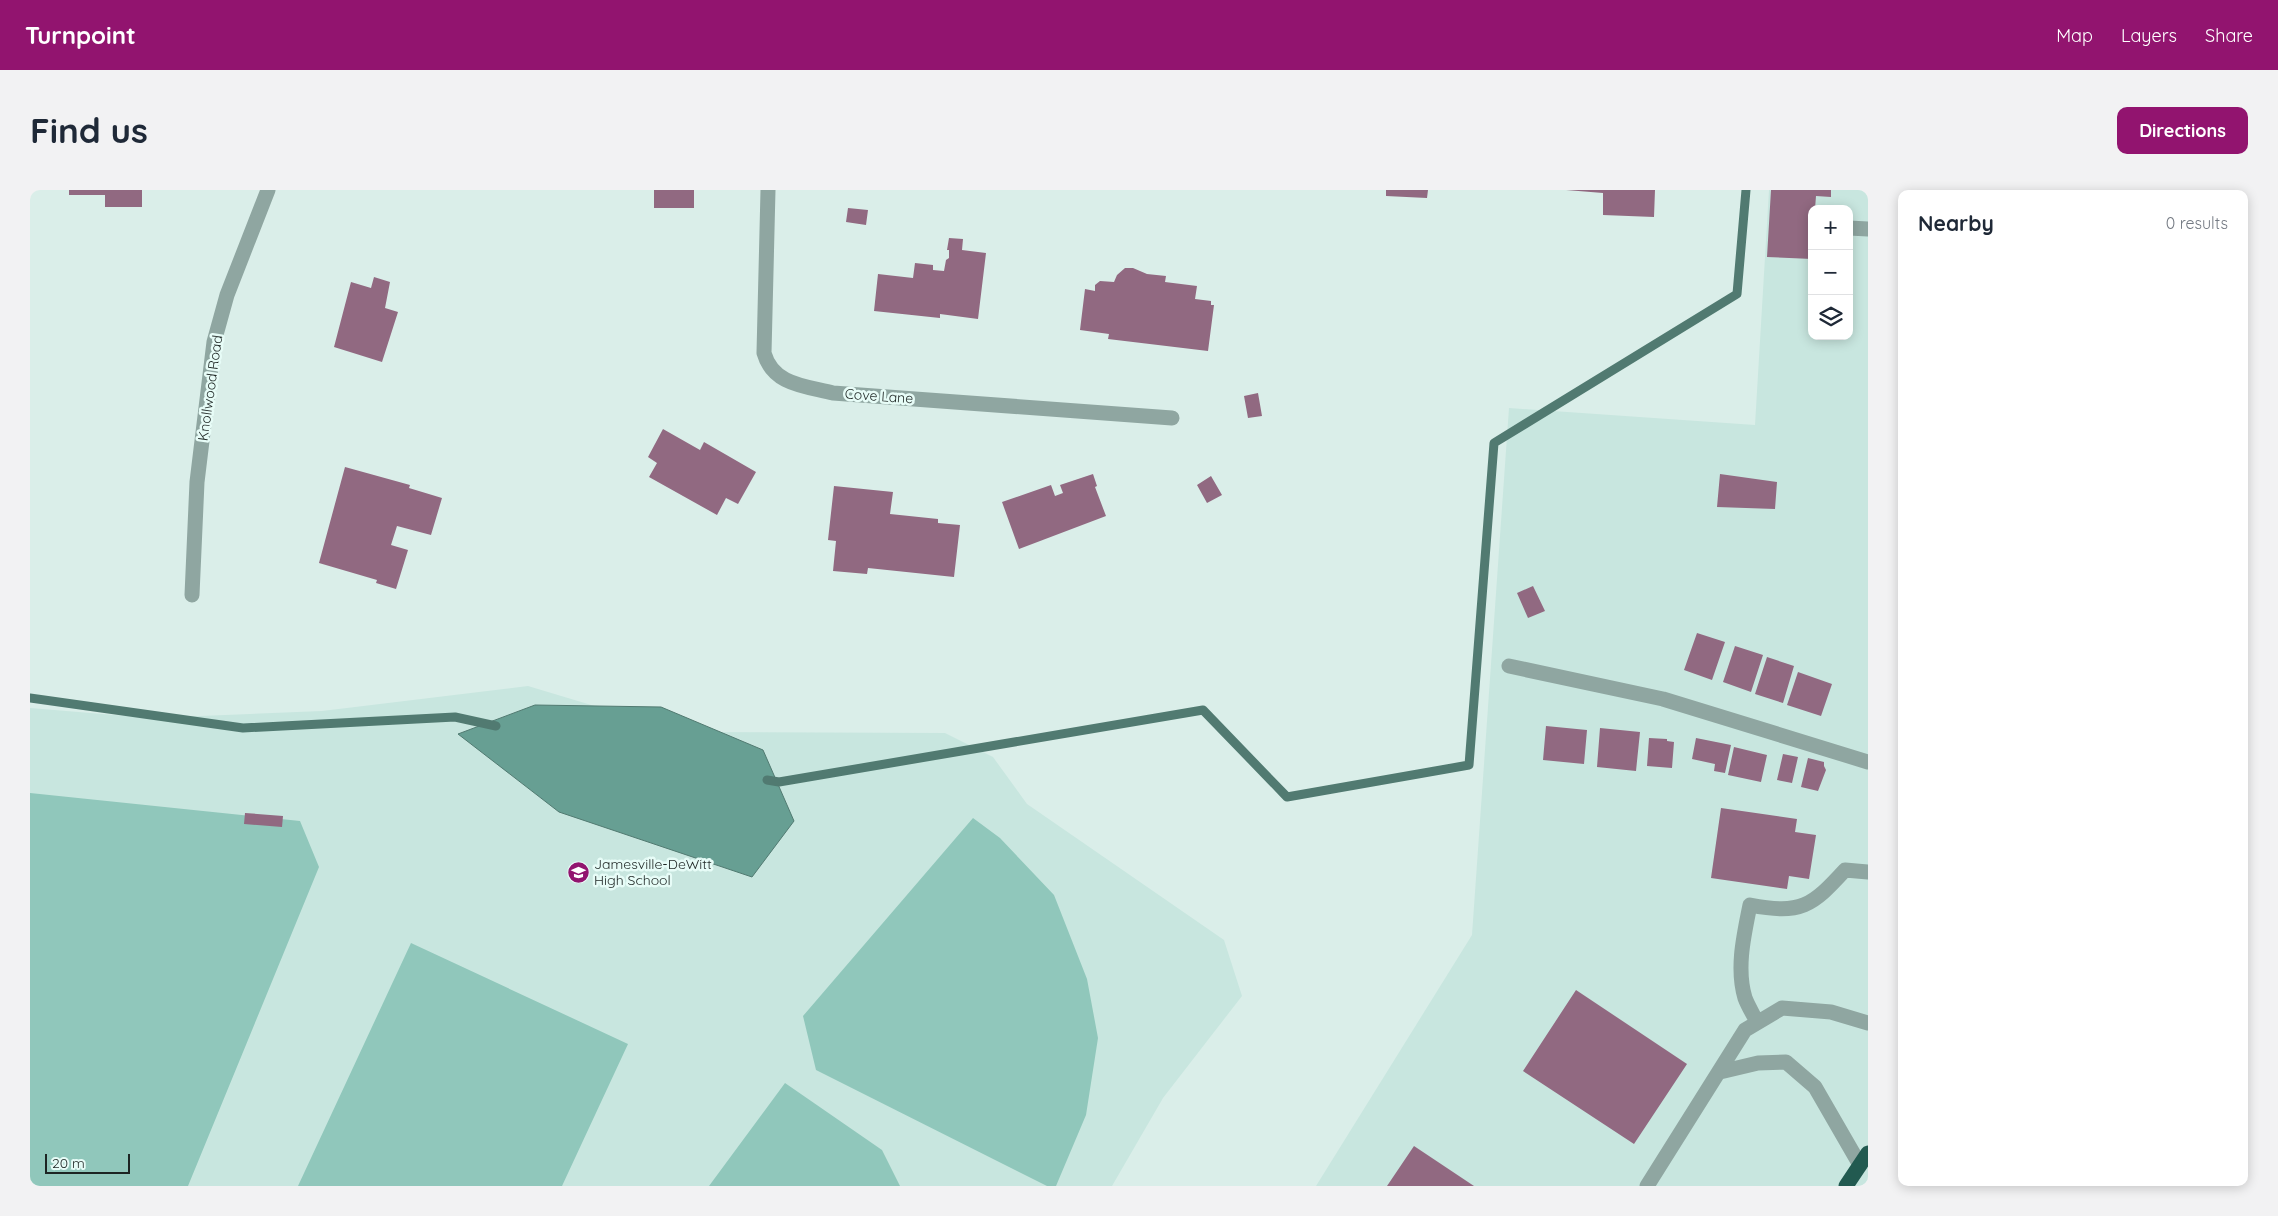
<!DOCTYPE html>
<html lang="en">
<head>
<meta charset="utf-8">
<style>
  body { margin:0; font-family:Quicksand,sans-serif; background:#f2f2f3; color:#1f2937 }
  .controls { position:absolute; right:15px; top:15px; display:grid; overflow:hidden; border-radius:10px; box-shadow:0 2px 12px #0003 }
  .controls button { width:45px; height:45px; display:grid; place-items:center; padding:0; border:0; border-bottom:1px solid #e0e1e3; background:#fff; color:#1f2937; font:25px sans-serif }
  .scale { position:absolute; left:15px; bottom:12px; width:85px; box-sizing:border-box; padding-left:5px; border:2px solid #1d2523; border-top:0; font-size:14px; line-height:18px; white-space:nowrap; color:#1d2523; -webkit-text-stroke:4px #e7fcf7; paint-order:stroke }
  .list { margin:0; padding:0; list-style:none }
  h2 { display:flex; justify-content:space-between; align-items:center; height:65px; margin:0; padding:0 20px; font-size:21px }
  h2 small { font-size:16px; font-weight:400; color:#747a83 }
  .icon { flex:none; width:28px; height:28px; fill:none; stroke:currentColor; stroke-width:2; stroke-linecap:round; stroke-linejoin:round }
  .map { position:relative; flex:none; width:1838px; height:996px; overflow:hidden; border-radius:10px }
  header { display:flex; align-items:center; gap:30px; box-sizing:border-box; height:70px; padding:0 25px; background:#92146f; color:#fff }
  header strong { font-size:24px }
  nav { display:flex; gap:28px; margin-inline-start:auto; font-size:18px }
  .intro { display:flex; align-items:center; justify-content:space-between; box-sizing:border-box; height:120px; padding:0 30px }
  h1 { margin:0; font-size:35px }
  .button { padding:12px 22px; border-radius:10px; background:#92146f; color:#fff; font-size:18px; font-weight:700 }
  main { display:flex; gap:30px; padding:0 30px }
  aside { flex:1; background:#fff; border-radius:10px; box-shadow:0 2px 12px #0003 }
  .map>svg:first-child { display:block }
  .built { fill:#c8e6df; fill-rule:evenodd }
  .green { fill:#90c7bb }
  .water { fill:#679f93; stroke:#517a71 }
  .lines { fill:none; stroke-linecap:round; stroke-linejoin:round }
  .stream { stroke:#517a71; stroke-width:9 }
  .building { fill:#916981 }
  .minor { stroke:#8fa6a1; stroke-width:15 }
  .highway { stroke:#225a50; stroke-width:15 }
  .labels { text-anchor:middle; stroke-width:5; stroke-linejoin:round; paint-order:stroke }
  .street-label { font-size:14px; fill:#1d2523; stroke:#e7fcf7 }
  .poi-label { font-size:14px; fill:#1d2523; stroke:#e7fcf7; text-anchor:start }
</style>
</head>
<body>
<header>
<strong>Turnpoint</strong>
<nav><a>Map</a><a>Layers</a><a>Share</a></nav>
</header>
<div class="intro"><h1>Find us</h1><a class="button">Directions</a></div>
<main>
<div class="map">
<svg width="1838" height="996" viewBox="0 0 1838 996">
  <rect width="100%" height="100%" fill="#daeee9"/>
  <path class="built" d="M1739 0H1838V996H1286L1442 745 1479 218 1725 235ZM1782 19H1819V146H1782Z
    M498 496 651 542 915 543 963 567 997 614 1194 750 1212 806 1133 908 1082 996H0V518L121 528 292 521Z"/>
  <path class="green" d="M0 603 270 631 289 677 158 996H0Z
    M943 628 970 648 1024 705 1057 789 1068 848 1056 925 1026 996H1017L786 880 773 826Z
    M381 753 598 854 532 996H268Z
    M755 893 852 960 870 996H679Z"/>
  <path class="water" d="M505 515 631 517 733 560 764 631 722 687 529 622 428 544Z"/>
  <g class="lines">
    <path class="stream" d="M0 508 213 538 425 527 466 536
      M737 590 749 592 1173 520 1257 607 1439 575 1464 253 1707 104 1716 0"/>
  </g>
  <path class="building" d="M39 0H112V17H75V5H39Z
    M624 0H664V18H624Z
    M1356 0H1398L1397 8 1356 6Z
    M1536 0H1625L1624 27 1573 25V3Z
    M1741 0H1801V7L1786 6 1785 19H1782V69L1737 67Z
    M818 18 838 20 836 35 816 32Z
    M919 48 933 49 932 60 956 63 948 129 910 124V128L844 121 848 84 883 88 885 73 903 75V80L914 81 916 70 919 68V60H917Z
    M1095 78H1103L1117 84 1136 86 1135 92 1167 96 1165 109 1181 111V115H1184L1178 161 1078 149 1079 144 1050 140 1055 99 1065 101V95L1070 91 1084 92 1087 85Z
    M344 87 360 92 355 118 368 122 352 172 304 157 321 92 341 98Z
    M1228 203 1232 226 1218 228 1214 206Z
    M633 239 670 260 674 252 726 282 708 314 696 308 687 325 619 287 627 273 618 267Z
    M315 277 380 295 379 298 412 308 401 345 367 336 361 355 378 360 366 399 346 393 347 390 289 373Z
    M1063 284 1067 296 1065 297 1076 326 989 359 972 312 1021 295 1025 306 1033 303 1030 295Z
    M1690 284 1747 292 1745 319 1687 317Z
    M1181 286 1192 305 1177 313 1167 295Z
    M804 296 863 302 860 324 908 329V333L930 335 924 387 838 378 837 384 803 381 806 351 798 350Z
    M1503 396 1515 421 1498 428 1487 403Z
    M1667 443 1695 452 1682 490 1654 480Z
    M1705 456 1733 465 1721 502 1693 492Z
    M1737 467 1764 476 1753 513 1725 504Z
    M1768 482 1802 494 1791 526 1757 515Z
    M1516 536 1557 540 1554 574 1513 570Z
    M1570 538 1610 542 1606 581 1567 577Z
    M1619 548 1637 549V551L1644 552 1642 578 1617 576Z
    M1666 548 1701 555 1695 583 1684 581 1685 574 1662 569Z
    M1704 557 1737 565 1731 592 1698 585Z
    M1753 564 1768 567 1762 593 1747 590Z
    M1778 568 1794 572V576L1796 580 1788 601 1771 597Z
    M1691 618 1767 629 1765 642 1786 645 1779 689 1759 686 1757 699 1681 688Z
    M215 623 253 626 252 637 214 634Z
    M1546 800 1657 874 1604 954 1493 881Z
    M1384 956 1444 996H1357Z"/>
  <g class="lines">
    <path class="minor" d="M738 0 734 163C743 195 775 196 803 203L1142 228
      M1819 38 1838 39
      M162 405 167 292 184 152 197 105 238 0
      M1479 476 1633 509 1838 572
      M1727 832C1723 824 1718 816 1715 808 1706 778 1714 745 1720 715 1771 725 1782 716 1815 680L1838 682
      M1690 882 1728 873 1756 872 1785 897 1830 975
      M1617 996 1715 840 1752 818 1801 822 1838 833"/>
    <path class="highway" d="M1816 996 1838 963"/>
  </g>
  <defs>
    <symbol id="school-disc" viewBox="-11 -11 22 22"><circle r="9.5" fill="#92146f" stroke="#e7fcf7"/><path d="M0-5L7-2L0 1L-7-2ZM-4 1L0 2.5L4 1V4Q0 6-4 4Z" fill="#fff"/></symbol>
  </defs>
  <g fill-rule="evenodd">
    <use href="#school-disc" x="536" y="670" width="25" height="25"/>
  </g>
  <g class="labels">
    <g class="street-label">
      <text transform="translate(180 198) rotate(-82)" y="5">Knollwood Road</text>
      <text transform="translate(849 206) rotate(4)" y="5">Cove Lane</text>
    </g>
    <g class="poi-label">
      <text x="564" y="679">Jamesville-DeWitt<tspan x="564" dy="16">High School</tspan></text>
    </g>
  </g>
</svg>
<div class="controls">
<button>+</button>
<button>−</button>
<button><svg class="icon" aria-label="layers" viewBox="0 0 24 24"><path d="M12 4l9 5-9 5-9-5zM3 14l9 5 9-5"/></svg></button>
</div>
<div class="scale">20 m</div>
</div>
<aside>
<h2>Nearby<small>0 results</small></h2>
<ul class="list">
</ul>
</aside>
</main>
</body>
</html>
